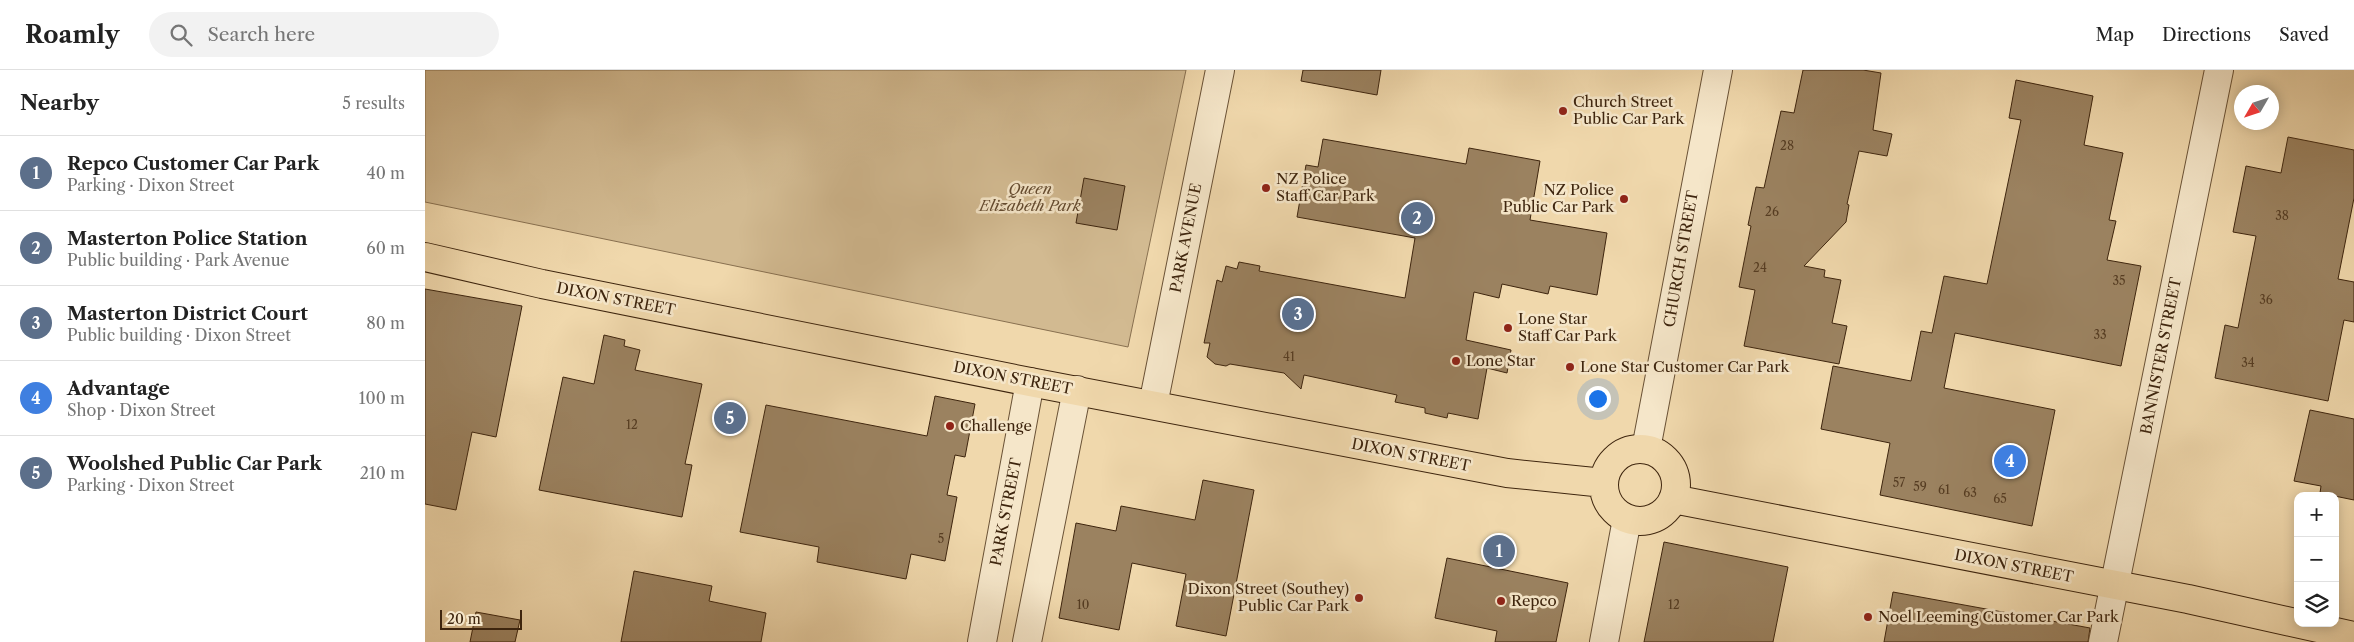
<!DOCTYPE html>
<html lang="en">
<head>
<meta charset="utf-8">
<style>
  body { margin:0; font-family:"Libre Caslon Text",serif; background:#f2f2f2; color:#222 }
  .controls { position:absolute; right:15px; bottom:15px; display:grid; overflow:hidden; border-radius:10px; box-shadow:0 2px 12px #0003 }
  .controls button { width:45px; height:45px; display:grid; place-items:center; padding:0; border:0; border-bottom:1px solid #e0e0e0; background:#fff; color:#222; font:25px sans-serif }
  .compass { position:absolute; left:1809px; top:15px; width:45px; height:45px; border-radius:50%; background:#fff; box-shadow:0 2px 12px #0003; rotate:231deg }
  .scale { position:absolute; left:15px; bottom:12px; width:82px; box-sizing:border-box; padding-left:5px; border:2px solid #3e250e; border-top:0; font-size:14px; line-height:18px; white-space:nowrap; color:#3e250e; -webkit-text-stroke:4px #f5e6c9; paint-order:stroke }
  .you { position:absolute; left:1172px; top:328px; width:18px; height:18px; margin:-12px; border:4px solid #fff; border-radius:50%; background:#1a73e8; box-shadow:0 0 0 8px #1a73e833 }
  .badge { display:grid; place-items:center; width:32px; height:32px; border-radius:50%; background:#ea580c; color:#fff; font-size:16px; font-weight:700 }
  .pin { position:absolute; translate:-50% -50%; border:2px solid #fff; box-shadow:0 1px 5px #0006 }
  .list { margin:0; padding:0; list-style:none }
  h2 { display:flex; justify-content:space-between; align-items:center; height:65px; margin:0; padding:0 20px; font-size:21px }
  h2 small { font-size:16px; font-weight:400; color:#767676 }
  .list li { display:grid; grid-template-columns:32px 1fr auto; gap:15px; align-items:center; box-sizing:border-box; height:75px; padding:0 20px; border-top:1px solid #e0e0e0 }
  .list b { display:block; font-size:19px; white-space:nowrap }
  .list p { margin:0; font-size:16px; white-space:nowrap; color:#767676 }
  .list em { font-size:16px; font-style:normal; color:#767676 }
  .icon { flex:none; width:28px; height:28px; fill:none; stroke:currentColor; stroke-width:2; stroke-linecap:round; stroke-linejoin:round }
  .map { position:relative; flex:none; width:1929px; height:572px; overflow:hidden }
  header { display:flex; align-items:center; gap:30px; box-sizing:border-box; height:70px; padding:0 25px; background:#fff; border-bottom:1px solid #e0e0e0 }
  header strong { font-size:24px }
  nav { display:flex; gap:28px; margin-inline-start:auto; font-size:18px }
  .search { width:350px; height:45px; background:#f2f2f2; display:flex; align-items:center; gap:12px; box-sizing:border-box; padding:0 18px; border-radius:28px; color:#767676; font-size:19px }
  main { display:flex }
  aside { flex:1; background:#fff }
  .map>svg:first-child { display:block }
  .park { fill:#d2ba91; stroke:#887050 }
  .building { fill:#9b8260; stroke:#3e250e }
  .lines { fill:none; stroke-linecap:round; stroke-linejoin:round }
  .minor-casing { stroke:#6a5236; stroke-width:30 }
  .major-casing { stroke:#3e250e; stroke-width:30 }
  .minor { stroke:#f5e6c9; stroke-width:28 }
  .major { stroke:#f0d8ac; stroke-width:28 }
  .poi-dot { fill:#8f2418; stroke:#f5e6c9; stroke-width:2 }
  .labels { text-anchor:middle; stroke-width:5; stroke-linejoin:round; paint-order:stroke }
  .number-label { font-size:12px; fill:#553c22 }
  .poi-label { font-size:15px; fill:#3e250e; stroke:#f5e6c9; text-anchor:start }
  .park-label { font-size:15px; font-style:italic; fill:#634a2f; stroke:#f5e6c9 }
  .street-label { font-size:15px; fill:#3e250e; stroke:#f5e6c9 }
</style>
</head>
<body>
<header>
<strong>Roamly</strong>
<div class="search"><svg class="icon" aria-label="search" viewBox="0 0 24 24"><circle cx="10" cy="10" r="6"/><path d="M15 15l6 6"/></svg>Search here</div>
<nav><a>Map</a><a>Directions</a><a>Saved</a></nav>
</header>
<main>
<aside>
<h2>Nearby<small>5 results</small></h2>
<ul class="list">
<li><span class="badge" style="background:#5c6f8a">1</span><div><b>Repco Customer Car Park</b><p>Parking · Dixon Street</p></div><em>40 m</em></li>
<li><span class="badge" style="background:#5c6f8a">2</span><div><b>Masterton Police Station</b><p>Public building · Park Avenue</p></div><em>60 m</em></li>
<li><span class="badge" style="background:#5c6f8a">3</span><div><b>Masterton District Court</b><p>Public building · Dixon Street</p></div><em>80 m</em></li>
<li><span class="badge" style="background:#3f7fe0">4</span><div><b>Advantage</b><p>Shop · Dixon Street</p></div><em>100 m</em></li>
<li><span class="badge" style="background:#5c6f8a">5</span><div><b>Woolshed Public Car Park</b><p>Parking · Dixon Street</p></div><em>210 m</em></li>
</ul>
</aside>
<div class="map">
<svg width="1929" height="572" viewBox="0 0 1929 572">
  <rect width="100%" height="100%" fill="#f0d8ac"/>
  <filter id="stains"><feTurbulence type="fractalNoise" baseFrequency=".004" numOctaves="4"/><feColorMatrix values="0 0 0 0 .2 0 0 0 0 .09 0 0 0 0 .02 0 0 0 .5 -.17"/></filter>
  <radialGradient id="worn" r=".72"><stop offset=".6" stop-color="#630" stop-opacity="0"/><stop offset="1" stop-color="#630" stop-opacity=".3"/></radialGradient>
  <path class="park" d="M0 0H761L703 277 0 132Z"/>
  <path class="building" d="M878 0H956L952 25 876 11Z
    M1378 0H1438L1456 3 1448 60 1467 64 1462 86 1434 81 1422 134 1424 135 1421 152 1379 196 1400 200 1399 207 1416 210 1407 253 1422 256 1414 294 1319 276 1330 220 1314 217 1326 156 1323 155 1331 117 1339 118 1356 41 1369 43Z
    M1591 10 1668 26 1659 75 1698 83 1684 150 1691 151 1682 190 1716 196 1696 296 1530 263 1519 318 1630 340 1607 456 1455 425 1465 373 1396 359 1408 296 1486 311 1496 261 1507 263 1519 206 1562 214 1596 50 1584 48Z
    M1863 67 1929 80V128L1913 209 1929 212V252L1919 250 1903 331 1790 308 1800 255 1813 258 1831 166 1808 162 1821 96 1856 103Z
    M898 69 1041 94 1044 78 1115 91 1105 150 1182 163 1172 225 1125 216 1123 224 1077 214 1074 228 1049 222 1041 270 1086 280 1082 303 1062 298 1053 349 1023 343 1022 348 1000 343V338L970 332 972 325 879 305 876 319 859 303 805 294 801 296 790 294 782 287 785 273H779L792 210 797 212 801 196 812 199 814 192 835 196 834 201 980 228 990 168 872 147 881 95 893 97Z
    M659 108 700 116 692 160 651 153Z
    M0 219 97 236 71 367 47 362 31 440 0 434Z
    M179 265 200 270 199 276 215 280 210 300 277 314 260 394 267 395 257 447 114 420 138 307 169 314Z
    M510 326 550 334 540 387 530 385 522 425 532 427 520 491 486 484 481 509 392 492 394 477 315 462 341 335 502 366Z
    M1885 340 1929 349V430L1895 423 1896 416 1869 411Z
    M778 410 829 420 801 566 751 556 761 504 707 493 694 560 634 548 651 453 691 461 696 436 770 450Z
    M1239 472 1363 497 1348 572H1219Z
    M1022 488 1143 513 1131 572H1070L1072 561 1010 548Z
    M209 501 287 516 284 531 341 543 336 572H196Z
    M1468 522 1665 558 1663 572H1459Z
    M51 542 95 550 90 572H45Z"/>
  <g class="lines">
    <defs>
      <path id="minor" d="M728 335 795 0
        M1221 379 1293 0
        M557 572 605 312
        M602 572 652 320
        M1179 572 1202 449
        M1678 572 1794 0"/>
      <path id="major" d="M0 187 117 214 605 312 1082 403 1179 413
        M1179 415a36 36 0 1 1 72 0a36 36 0 1 1-72 0Z
        M1248 429 1763 529 1929 566"/>
    </defs>
    <use href="#minor" class="minor-casing"/>
    <use href="#major" class="major-casing"/>
    <use href="#minor" class="minor"/>
    <use href="#major" class="major"/>
  </g>
  <g class="poi-dot">
    <circle cx="1138" cy="41" r="5"/>
    <circle cx="841" cy="118" r="5"/>
    <circle cx="1199" cy="129" r="5"/>
    <circle cx="1083" cy="258" r="5"/>
    <circle cx="1031" cy="291" r="5"/>
    <circle cx="1145" cy="297" r="5"/>
    <circle cx="525" cy="356" r="5"/>
    <circle cx="934" cy="528" r="5"/>
    <circle cx="1076" cy="531" r="5"/>
    <circle cx="1443" cy="547" r="5"/>
  </g>
  <g class="labels">
    <g class="number-label">
      <text x="1362" y="80">28</text>
      <text x="1347" y="146">26</text>
      <text x="1857" y="150">38</text>
      <text x="1335" y="202">24</text>
      <text x="1694" y="215">35</text>
      <text x="1841" y="234">36</text>
      <text x="1675" y="269">33</text>
      <text x="864" y="291">41</text>
      <text x="1823" y="297">34</text>
      <text x="207" y="359">12</text>
      <text x="1474" y="417">57</text>
      <text x="1495" y="421">59</text>
      <text x="1519" y="424">61</text>
      <text x="1545" y="427">63</text>
      <text x="1575" y="433">65</text>
      <text x="516" y="473">5</text>
      <text x="658" y="539">10</text>
      <text x="1249" y="539">12</text>
    </g>
    <g class="poi-label">
      <text x="1148" y="37">Church Street<tspan x="1148" dy="17">Public Car Park</tspan></text>
      <text x="851" y="114">NZ Police<tspan x="851" dy="17">Staff Car Park</tspan></text>
      <text x="1189" y="125" text-anchor="end">NZ Police<tspan x="1189" dy="17">Public Car Park</tspan></text>
      <text x="1093" y="254">Lone Star<tspan x="1093" dy="17">Staff Car Park</tspan></text>
      <text x="1041" y="296">Lone Star</text>
      <text x="1155" y="302">Lone Star Customer Car Park</text>
      <text x="535" y="361">Challenge</text>
      <text x="924" y="524" text-anchor="end">Dixon Street (Southey)<tspan x="924" dy="17">Public Car Park</tspan></text>
      <text x="1086" y="536">Repco</text>
      <text x="1453" y="552">Noel Leeming Customer Car Park</text>
    </g>
    <g class="park-label">
      <text x="605" y="124">Queen<tspan x="605" dy="17">Elizabeth Park</tspan></text>
    </g>
    <g class="street-label">
      <text transform="translate(761 168) rotate(-79)" y="5">PARK AVENUE</text>
      <text transform="translate(1256 189) rotate(-80)" y="5">CHURCH STREET</text>
      <text transform="translate(191 229) rotate(11)" y="5">DIXON STREET</text>
      <text transform="translate(1736 286) rotate(-79)" y="5">BANNISTER STREET</text>
      <text transform="translate(588 308) rotate(11)" y="5">DIXON STREET</text>
      <text transform="translate(986 385) rotate(11)" y="5">DIXON STREET</text>
      <text transform="translate(581 442) rotate(-79)" y="5">PARK STREET</text>
      <text transform="translate(1589 496) rotate(11)" y="5">DIXON STREET</text>
    </g>
  </g>
  <rect width="100%" height="100%" filter="url(#stains)"/>
  <rect width="100%" height="100%" fill="url(#worn)"/>
</svg>
<div class="controls">
<button>+</button>
<button>−</button>
<button><svg class="icon" aria-label="layers" viewBox="0 0 24 24"><path d="M12 4l9 5-9 5-9-5zM3 14l9 5 9-5"/></svg></button>
</div>
<svg class="compass" viewBox="-18 -18 36 36"><path d="M0-13l5 13h-10z" fill="#e53935"/><path d="M0 13l5-13h-10z" fill="#767676"/></svg>
<div class="scale">20 m</div>
<div class="you"></div>
<div class="pin badge" style="left:1074px;top:481px;background:#5c6f8a">1</div>
<div class="pin badge" style="left:992px;top:148px;background:#5c6f8a">2</div>
<div class="pin badge" style="left:873px;top:244px;background:#5c6f8a">3</div>
<div class="pin badge" style="left:1585px;top:391px;background:#3f7fe0">4</div>
<div class="pin badge" style="left:305px;top:348px;background:#5c6f8a">5</div>
</div>
</main>
</body>
</html>
